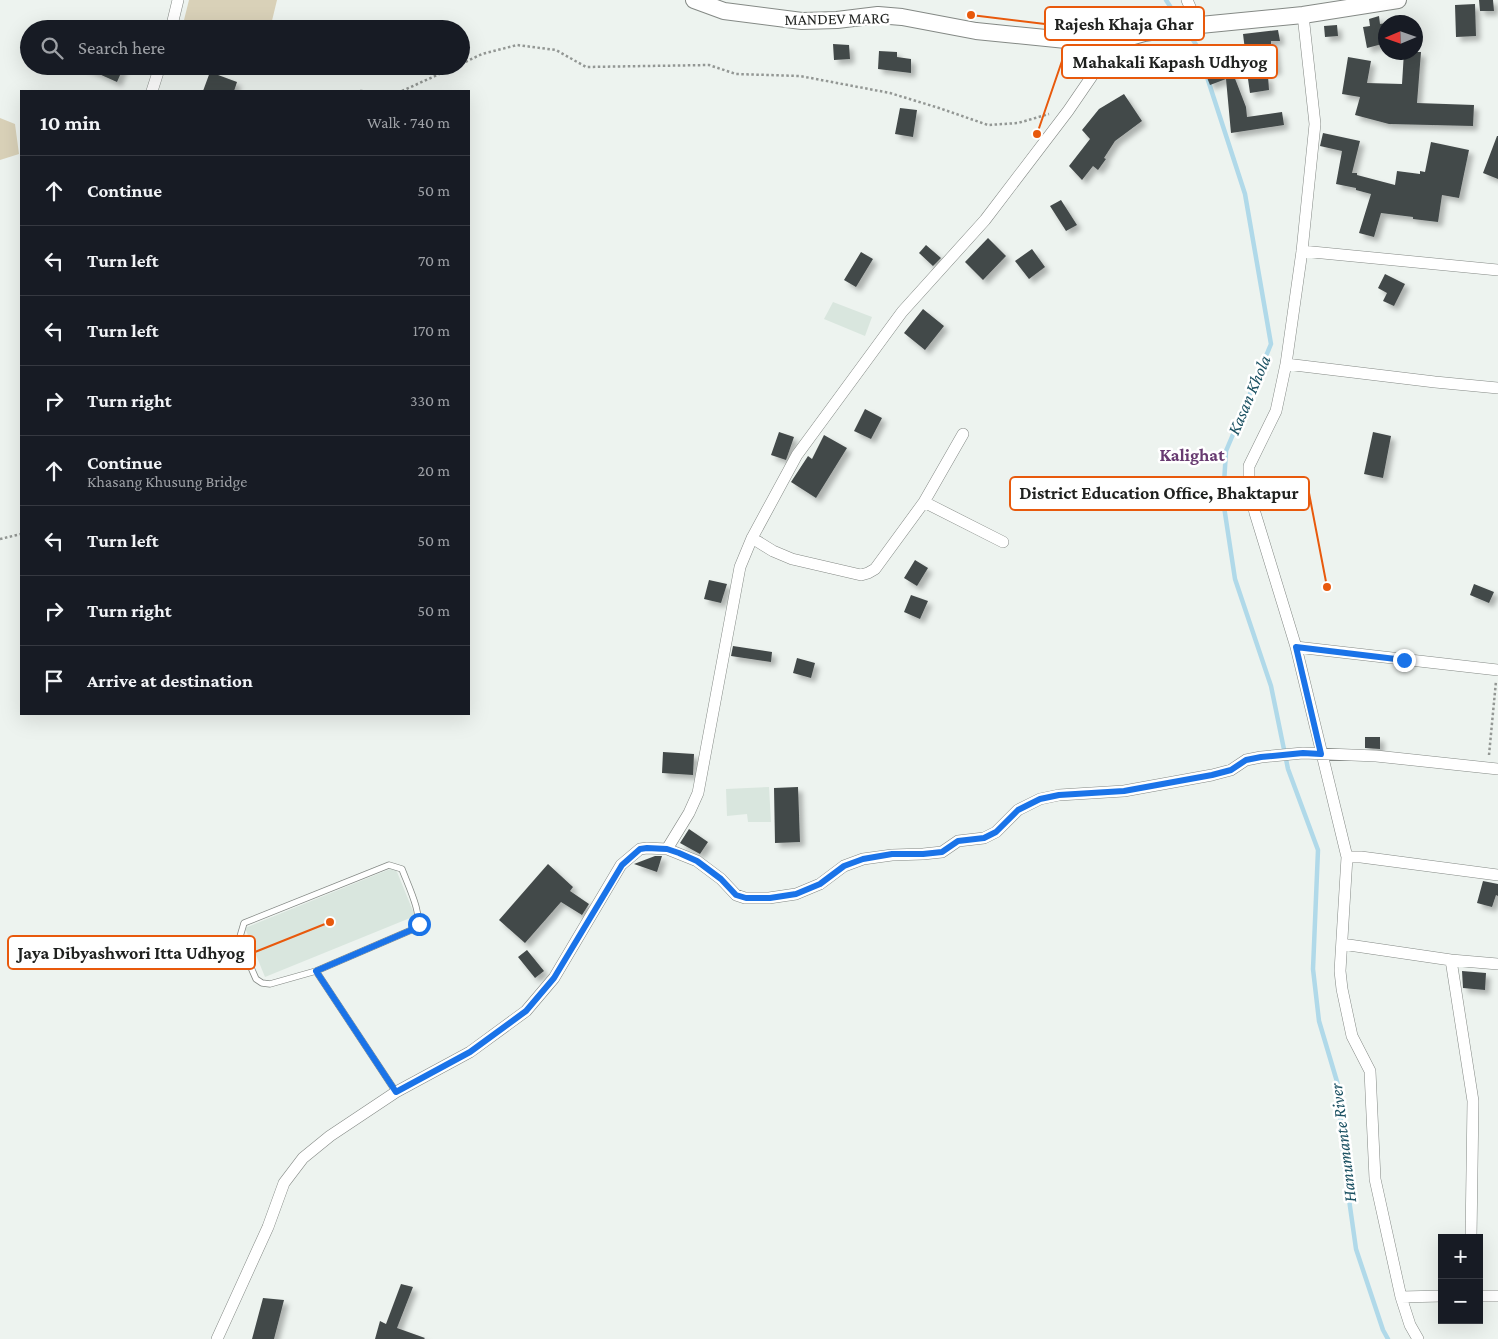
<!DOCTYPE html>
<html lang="en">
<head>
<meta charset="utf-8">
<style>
  body { margin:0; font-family:"Crimson Pro",serif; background:#20242c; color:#f1f3f6 }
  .controls { position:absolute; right:15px; bottom:15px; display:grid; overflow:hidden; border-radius:0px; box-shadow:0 5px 20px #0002 }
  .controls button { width:45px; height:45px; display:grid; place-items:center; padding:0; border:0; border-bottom:1px solid #363941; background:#171b24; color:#f1f3f6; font:25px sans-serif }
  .compass { position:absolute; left:1378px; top:15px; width:45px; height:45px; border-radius:50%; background:#171b24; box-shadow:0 5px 20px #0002; rotate:268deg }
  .stop { position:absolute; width:15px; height:15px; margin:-11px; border:4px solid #1a73e8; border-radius:50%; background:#fff }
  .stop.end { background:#1a73e8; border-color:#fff; box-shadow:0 1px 5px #0008 }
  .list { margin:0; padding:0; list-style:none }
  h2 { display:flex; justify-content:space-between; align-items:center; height:65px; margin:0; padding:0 20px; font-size:21px }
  h2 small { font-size:16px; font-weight:400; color:#9ea1a6 }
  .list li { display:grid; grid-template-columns:32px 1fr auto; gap:15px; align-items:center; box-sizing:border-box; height:70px; padding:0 20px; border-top:1px solid #363941 }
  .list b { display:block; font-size:19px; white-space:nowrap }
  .list p { margin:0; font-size:16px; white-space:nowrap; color:#9ea1a6 }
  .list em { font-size:16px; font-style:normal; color:#9ea1a6 }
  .icon { flex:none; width:28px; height:28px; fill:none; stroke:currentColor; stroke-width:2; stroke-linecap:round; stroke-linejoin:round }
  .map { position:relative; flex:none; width:1498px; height:1339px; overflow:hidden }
  .search { position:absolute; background:#171b24; box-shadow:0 5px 20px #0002; left:20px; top:20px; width:450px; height:55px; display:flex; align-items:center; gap:12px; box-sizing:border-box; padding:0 18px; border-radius:28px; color:#9ea1a6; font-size:19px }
  .panel { position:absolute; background:#171b24; box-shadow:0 5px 20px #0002; left:20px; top:90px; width:450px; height:625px; border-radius:0px }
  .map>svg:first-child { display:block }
  .built { fill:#d9e6de }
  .green { fill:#d9d1b8 }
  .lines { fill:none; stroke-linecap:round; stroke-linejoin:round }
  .stream { stroke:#b0d9e9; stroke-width:4.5 }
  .building { fill:#434949; filter:url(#shadow) }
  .lane-casing { stroke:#848985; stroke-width:7 }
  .street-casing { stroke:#848985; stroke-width:12 }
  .secondary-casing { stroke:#848985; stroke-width:18 }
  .path { stroke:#939794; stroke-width:2.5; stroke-dasharray:2.5 2.5; stroke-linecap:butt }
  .lane { stroke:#fff; stroke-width:5.5 }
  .street { stroke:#fff; stroke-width:11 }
  .secondary { stroke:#fff; stroke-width:16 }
  .route { stroke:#1a73e8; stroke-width:6 }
  .labels { text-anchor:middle; stroke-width:5; stroke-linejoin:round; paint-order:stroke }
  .street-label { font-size:16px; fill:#1f211f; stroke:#fff }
  .water-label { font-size:18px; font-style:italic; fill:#1b5162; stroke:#fff }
  .neighbourhood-label { font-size:18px; font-weight:bold; fill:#683b71; stroke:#fff }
  .leader { fill:none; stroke:#e8590c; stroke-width:2 }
  .callout-dot { fill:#e8590c; stroke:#fff; stroke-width:2 }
  .callout { fill:#fff; stroke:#e8590c; stroke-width:2 }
  .callout-label { font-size:18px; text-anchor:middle; font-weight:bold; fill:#1f211f }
</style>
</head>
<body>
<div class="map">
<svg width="1498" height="1339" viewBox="0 0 1498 1339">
  <defs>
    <filter id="shadow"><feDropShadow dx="4.5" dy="4.5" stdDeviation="2.5" flood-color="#0004"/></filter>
  </defs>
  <rect width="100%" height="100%" fill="#edf3ef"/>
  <path class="built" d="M833 302 872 317 865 336 824 319Z
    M769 787 771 822H748L747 814 727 816 726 789Z
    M395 867 415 916 265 977 245 928Z"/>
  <path class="green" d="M189 0H277L270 29H210L184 20Z
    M0 118 15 124 19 154 0 160Z"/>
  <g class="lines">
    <path class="stream" d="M1166 0 1181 23
      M1187 31 1197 46 1201 60
      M1207 77 1245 194 1271 344 1226 451 1223 500 1235 579 1271 686 1288 769 1318 850 1313 969 1319 1021 1338 1085 1344 1164 1356 1249 1383 1330 1388 1339"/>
  </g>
  <path class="building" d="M1479 0H1493L1494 11H1480Z
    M1475 4 1476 36 1456 37 1455 5Z
    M1379 16 1380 24 1386 23V43L1367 48 1363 27 1370 26 1369 19Z
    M1337 25 1338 36 1325 37 1324 26Z
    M1278 30 1280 41H1271V44L1274 45 1277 70 1262 72 1260 48 1245 50 1243 34Z
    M833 44 849 45 850 59 834 60Z
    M1222 45 1246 107 1247 117 1282 112 1284 125 1231 133 1226 79 1210 85 1198 55Z
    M879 51 897 52V57L911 59V73L878 69Z
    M1404 52H1421L1417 103 1474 105 1473 126 1389 124 1355 115 1360 97 1342 94 1348 57 1371 61 1367 83 1402 84Z
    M81 66H124L117 82Z
    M210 72 237 82 234 91H203Z
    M1268 76 1269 90 1250 93 1248 79Z
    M1124 94 1142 121 1115 141 1104 158 1106 159 1098 170 1093 166 1082 180 1069 166 1090 139 1082 130 1099 109Z
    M900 108 917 110 913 137 895 134Z
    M1323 133 1360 141 1352 173H1357V175L1395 185 1397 171 1420 174V171L1425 172 1431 142 1469 150 1459 198 1442 195 1438 222 1413 219V217L1381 213 1374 237 1359 233 1371 194 1356 190V188L1336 184 1342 151 1320 146Z
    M1497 136H1498V179L1483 173Z
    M1061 200 1077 225 1066 231 1050 206Z
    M988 238 1006 256 983 280 965 262Z
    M926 245 941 258 933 266 919 253Z
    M1032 249 1045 267 1029 279 1015 261Z
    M861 252 873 259 856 287 844 280Z
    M1385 274 1405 284 1394 306 1383 301 1387 293 1378 288Z
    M923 309 944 326 925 350 904 333Z
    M865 409 882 418 871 439 854 431Z
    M779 432 794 437 786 460 771 455Z
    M1373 432 1391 436 1383 478 1364 474Z
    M824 435 847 448 816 498 791 482 808 456 812 459Z
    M915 560 928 568 917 586 904 578Z
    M709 580 727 584 721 603 704 599Z
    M1474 584 1494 592 1489 603 1470 595Z
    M911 595 928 601 920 619 904 612Z
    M733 646 772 652 771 662 731 656Z
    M797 658 815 663 811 678 793 673Z
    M1365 737H1380V749L1365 748Z
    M663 752 694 754 693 775 662 773Z
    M798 787 800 842 775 843 774 788Z
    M689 829 708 842 700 854 680 843Z
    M655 856H662L657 872 634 864Z
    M548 864 573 887 570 891 589 904 582 915 561 902 525 943 499 920Z
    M1483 881 1498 884V896L1496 895 1492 907 1477 903Z
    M527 950 544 971 535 978 518 957Z
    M1462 971 1486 973 1485 990 1463 988Z
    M401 1284 413 1287 397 1328 425 1338 424 1339H375L380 1321 386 1324Z
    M263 1298 284 1300 274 1339H252Z"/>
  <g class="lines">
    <defs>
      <path id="lane" d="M389 865 402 869C407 883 424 917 416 928L316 971 270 984 262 983 256 979 239 940 244 923Z
        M316 971 396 1092"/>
      <path id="street" d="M1187 0 1198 25
        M1303 15 1315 124 1302 251 1286 364 1276 411 1249 466V485L1255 513 1296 647 1347 857 1340 971 1342 989 1352 1036 1370 1071 1375 1179 1401 1297 1410 1325 1418 1339
        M171 29 178 0
        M152 91 160 66
        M1302 251 1498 270
        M1286 364 1435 382 1498 388
        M924 502 1003 542
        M752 538 773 551 792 559 861 575 868 573 875 569 924 502 963 434
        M1296 647 1498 670
        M667 849 697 861 721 879 736 895 745 898H769L796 894 820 884 844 866 863 859 892 855 923 854 942 852 958 841 984 838 996 832 1018 810 1040 799 1059 795 1124 791 1212 775 1231 770 1246 760 1261 757 1303 753 1376 756 1498 769
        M1347 857H1361L1498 875
        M1342 944 1451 960 1498 964
        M1451 960 1473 1101 1471 1238
        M1479 1296H1498
        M1401 1297 1442 1296
        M217 1339 268 1227 284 1183 303 1158 330 1136 396 1092 470 1052 526 1011 554 978 621 865 640 849 647 848 667 849 689 813 698 793 740 567 752 538 797 455 902 312 985 220 1068 111 1116 41"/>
      <path id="secondary" d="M694 0 724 11 802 21 837 20 878 15 902 17 976 31 1066 40 1116 41 1144 33 1190 26 1303 15 1398 0"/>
    </defs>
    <use href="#lane" class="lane-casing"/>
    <use href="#street" class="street-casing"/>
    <use href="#secondary" class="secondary-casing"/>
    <path class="path" d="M461 64 482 54 517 45 556 50 586 67 709 65 736 74 800 76 890 93 939 108 988 125 1018 123 1049 114
      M360 91H364
      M402 91 457 66
      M0 539 21 534
      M1489 755 1496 681"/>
    <use href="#lane" class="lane"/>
    <use href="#street" class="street"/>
    <use href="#secondary" class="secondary"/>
  </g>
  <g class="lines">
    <path class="route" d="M419 924 416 928 316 971 396 1092 470 1052 526 1011 554 978 622 865 640 849 647 848 667 849 679 853 697 861 721 879 736 895 746 898H770L796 894 820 884 844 866 863 859 892 854H923L942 852 958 841 984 838 996 832 1018 810 1040 799 1059 795 1124 791 1212 775 1231 770 1246 760 1261 757 1303 753 1321 754 1296 647 1404 660"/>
  </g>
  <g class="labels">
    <g class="street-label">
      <text transform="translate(837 18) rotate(-1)" y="6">MANDEV MARG</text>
    </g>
    <g class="water-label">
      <text transform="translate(1249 395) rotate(-67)" y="6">Kasan Khola</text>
      <text transform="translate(1343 1143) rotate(-97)" y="6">Hanumante River</text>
    </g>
    <g class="neighbourhood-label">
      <text x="1192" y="461">Kalighat</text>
    </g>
  </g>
  <path class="leader" d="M971 15L1045 24M1037 134L1062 61M1327 587L1309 493M330 922L255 952"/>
  <g class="callout-dot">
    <circle cx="971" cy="15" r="5"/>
    <circle cx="1037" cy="134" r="5"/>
    <circle cx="1327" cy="587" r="5"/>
    <circle cx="330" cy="922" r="5"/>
  </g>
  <g class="callout">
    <rect x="1045" y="7" width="159" height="33" rx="5"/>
    <rect x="1062" y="45" width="215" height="33" rx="5"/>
    <rect x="1010" y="477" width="299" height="33" rx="5"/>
    <rect x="8" y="936" width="247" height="33" rx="5"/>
  </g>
  <g class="callout-label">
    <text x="1124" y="30">Rajesh Khaja Ghar</text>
    <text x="1170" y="68">Mahakali Kapash Udhyog</text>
    <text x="1159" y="499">District Education Office, Bhaktapur</text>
    <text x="131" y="959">Jaya Dibyashwori Itta Udhyog</text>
  </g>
</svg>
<div class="controls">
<button>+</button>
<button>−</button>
</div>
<svg class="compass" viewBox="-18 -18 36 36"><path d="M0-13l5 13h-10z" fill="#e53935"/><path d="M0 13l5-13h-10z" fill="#9ea1a6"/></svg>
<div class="stop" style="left:419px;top:924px"></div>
<div class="stop end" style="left:1404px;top:660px"></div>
<div class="search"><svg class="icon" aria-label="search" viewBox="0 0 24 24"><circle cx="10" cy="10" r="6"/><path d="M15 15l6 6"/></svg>Search here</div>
<section class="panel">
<h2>10 min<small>Walk · 740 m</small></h2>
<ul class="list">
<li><svg class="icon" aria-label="ahead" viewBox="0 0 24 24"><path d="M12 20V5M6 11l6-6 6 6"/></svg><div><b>Continue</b></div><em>50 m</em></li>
<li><svg class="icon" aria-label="left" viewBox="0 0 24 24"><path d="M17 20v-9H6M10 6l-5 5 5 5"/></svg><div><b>Turn left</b></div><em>70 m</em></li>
<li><svg class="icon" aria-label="left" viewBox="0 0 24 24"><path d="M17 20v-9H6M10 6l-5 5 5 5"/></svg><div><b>Turn left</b></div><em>170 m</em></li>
<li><svg class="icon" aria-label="right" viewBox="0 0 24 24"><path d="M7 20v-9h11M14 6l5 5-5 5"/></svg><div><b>Turn right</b></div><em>330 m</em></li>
<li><svg class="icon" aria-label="ahead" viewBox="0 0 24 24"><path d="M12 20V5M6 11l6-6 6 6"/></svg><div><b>Continue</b><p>Khasang Khusung Bridge</p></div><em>20 m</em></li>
<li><svg class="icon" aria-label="left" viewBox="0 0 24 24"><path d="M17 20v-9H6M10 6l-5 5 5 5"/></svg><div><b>Turn left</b></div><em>50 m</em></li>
<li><svg class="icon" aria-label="right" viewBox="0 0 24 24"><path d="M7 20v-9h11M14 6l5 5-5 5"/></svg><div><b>Turn right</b></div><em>50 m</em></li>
<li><svg class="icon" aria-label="arrive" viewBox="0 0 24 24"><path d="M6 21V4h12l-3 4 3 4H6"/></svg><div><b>Arrive at destination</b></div></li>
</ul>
</section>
</div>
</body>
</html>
